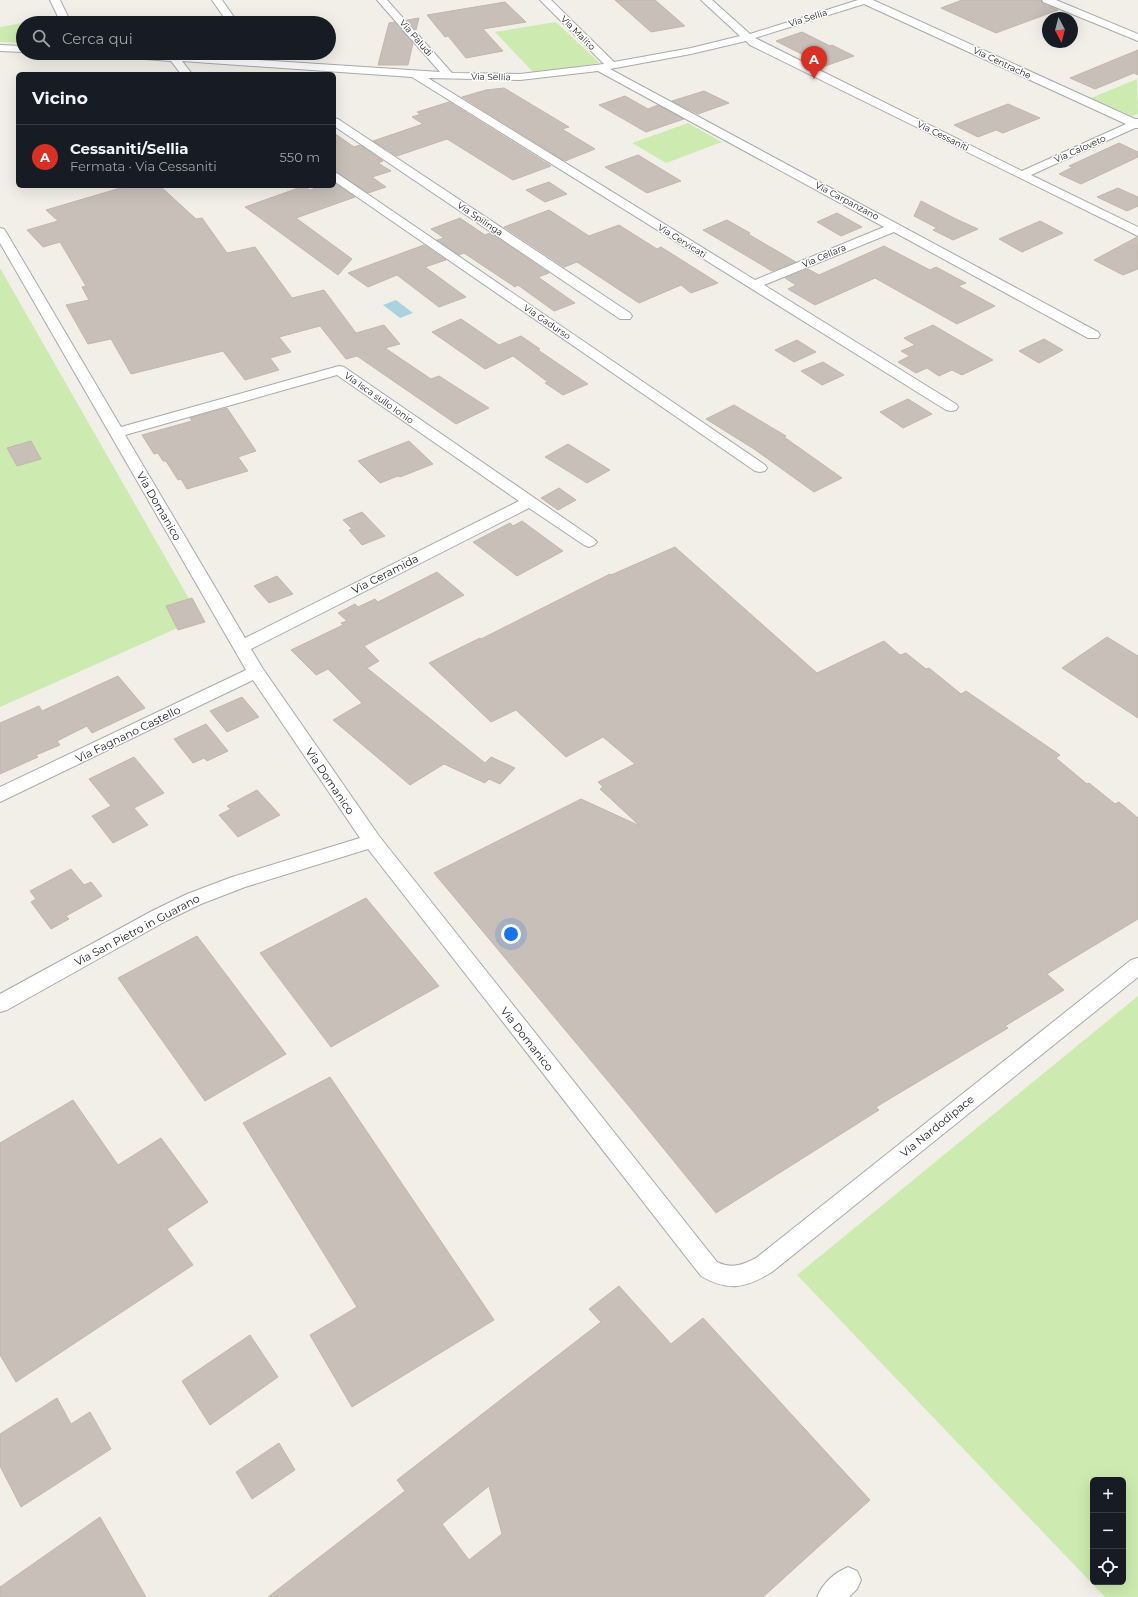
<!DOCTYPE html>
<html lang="it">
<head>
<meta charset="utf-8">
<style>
  body { margin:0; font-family:Montserrat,sans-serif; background:#242831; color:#f1f3f6 }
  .controls { position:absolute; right:12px; bottom:12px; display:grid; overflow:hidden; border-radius:6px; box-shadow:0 4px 16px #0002 }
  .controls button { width:36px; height:36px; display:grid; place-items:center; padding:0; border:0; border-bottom:1px solid #363941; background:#171b24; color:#f1f3f6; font:20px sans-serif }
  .compass { position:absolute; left:1042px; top:12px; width:36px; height:36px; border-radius:50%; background:#171b24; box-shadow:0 4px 16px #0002; rotate:173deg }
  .you { position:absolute; left:511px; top:934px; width:14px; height:14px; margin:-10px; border:3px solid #fff; border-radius:50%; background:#1a73e8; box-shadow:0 0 0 6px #1a73e833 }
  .badge { display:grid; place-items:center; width:26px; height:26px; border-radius:50%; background:#d93025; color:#fff; font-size:13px; font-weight:700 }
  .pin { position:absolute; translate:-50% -33px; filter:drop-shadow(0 1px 2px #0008) }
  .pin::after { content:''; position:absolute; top:21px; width:14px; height:12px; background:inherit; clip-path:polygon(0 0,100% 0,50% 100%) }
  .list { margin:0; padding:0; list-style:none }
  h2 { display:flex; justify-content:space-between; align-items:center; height:52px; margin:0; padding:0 16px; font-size:17px }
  h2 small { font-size:13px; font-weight:400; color:#9ea1a6 }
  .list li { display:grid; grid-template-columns:26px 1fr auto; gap:12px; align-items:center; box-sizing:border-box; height:64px; padding:0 16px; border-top:1px solid #363941 }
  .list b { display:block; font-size:15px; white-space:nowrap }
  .list p { margin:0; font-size:13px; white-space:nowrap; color:#9ea1a6 }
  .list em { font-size:13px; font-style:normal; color:#9ea1a6 }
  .icon { flex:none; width:22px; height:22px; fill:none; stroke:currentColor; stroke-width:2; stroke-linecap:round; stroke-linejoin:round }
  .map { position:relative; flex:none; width:1138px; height:1597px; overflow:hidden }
  .search { position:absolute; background:#171b24; box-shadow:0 4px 16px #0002; left:16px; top:16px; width:320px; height:44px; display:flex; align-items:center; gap:10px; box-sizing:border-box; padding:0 14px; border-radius:22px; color:#9ea1a6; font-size:15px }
  .panel { position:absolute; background:#171b24; box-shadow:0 4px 16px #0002; left:16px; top:72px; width:320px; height:116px; border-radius:6px }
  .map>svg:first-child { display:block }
  .grass { fill:#cdebb0; fill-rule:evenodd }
  .water { fill:#aad3df }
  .building { fill:#c7bfb8; stroke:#c4b6ab; fill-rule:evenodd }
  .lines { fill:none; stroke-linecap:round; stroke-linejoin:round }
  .street-casing { stroke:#a9a9a9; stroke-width:2 }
  .street { fill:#fff; fill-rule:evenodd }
  .labels { text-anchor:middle; stroke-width:3; stroke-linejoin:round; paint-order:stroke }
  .far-street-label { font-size:9px; fill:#222; stroke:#fff }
  .street-label { font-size:11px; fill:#222; stroke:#fff }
</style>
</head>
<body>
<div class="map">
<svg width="1138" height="1597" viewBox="0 0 1138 1597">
  <rect width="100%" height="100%" fill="#f2efe9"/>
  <path class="grass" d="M556 22 600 63 534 73 495 32Z
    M23 23V43L0 42V27Z
    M1137 79 1138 114 1132 116 1091 98Z
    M688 123 722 142 666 163 632 143Z
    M0 268 200 618 0 707Z
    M1138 996V1597H1105L797 1275ZM1093 1480H1123V1582H1093Z"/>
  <path class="water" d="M396 300 413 313 400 318 383 305Z"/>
  <path class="building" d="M615 0H655L685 26 651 32Z
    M962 0H1041L1042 3 1058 10 996 33 941 8Z
    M505 2 526 22 483 29 503 51 466 58 448 36 445 37 427 15Z
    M419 18 416 30 407 20Z
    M394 22 413 43 408 65H378L389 23Z
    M802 32 830 46 832 45 854 56 825 66 776 41Z
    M1138 50V75L1134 73 1095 89 1070 78Z
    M504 88 569 127 562 129 595 149 565 161 462 97 486 90Z
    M704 91 729 103 698 114 672 101Z
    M625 96 648 109 658 105 684 119 646 132 599 105Z
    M449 102 551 166 513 180 447 139 397 156 373 141 423 124 412 117 421 114 417 112Z
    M1008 104 1040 118 1003 133 996 130 978 137 954 125Z
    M334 133 354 147 360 145 383 161 378 163 391 171 372 177 386 187 368 193 334 171Z
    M1119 143 1138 152V157L1081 184 1059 174 1073 167 1069 166Z
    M638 155 681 181 647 193 605 167Z
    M549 182 567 194 545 202 526 190Z
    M334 183 355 197 296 218 352 259 338 275 245 207 304 186 310 190 321 186H334Z
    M127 186H160L196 219 202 218 227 253 255 247 292 298 324 290 356 333 384 325 400 344 385 348 431 379 439 376 489 408 456 424 357 356 346 359 320 326 279 337 291 352 270 358 279 370 245 380 223 351 131 374 111 339 88 344 66 305 89 300 82 287 86 286 60 242 43 247 27 230 58 221 46 210Z
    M1118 188 1138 197V206L1127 211 1097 197Z
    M921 201 956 219 978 229 953 240 933 230 937 228 914 216Z
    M549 210 589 236 619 225 657 249 661 247 718 283 691 293 681 285 639 303 577 262 564 267 504 227Z
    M837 213 862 227 841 236 817 222Z
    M460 218 485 235 490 233 549 273 538 277 575 303 554 311 518 285 515 287 464 253 459 255 437 240 444 238 431 229Z
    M727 220 750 233 748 234 796 262 772 271 703 230Z
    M1040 221 1063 233 1022 252 999 239Z
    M1137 237 1138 269 1123 275 1094 260Z
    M424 245 446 260 425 267 466 297 439 307 397 275 368 287 348 273Z
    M884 246 930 270 936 267 966 283 958 286 995 306 957 324 875 278 815 305 788 289 796 285 785 278 808 269 819 275Z
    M461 319 499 345 521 336 540 349 538 350 588 384 563 395 545 383 548 382 513 356 485 369 432 332Z
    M933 325 993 360 962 375 952 370 939 376 927 368 916 373 898 362 910 356 901 351 915 345 904 338Z
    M1044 339 1063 350 1039 363 1019 351Z
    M797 340 816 352 794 362 775 350Z
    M823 362 844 375 822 385 801 371Z
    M908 399 932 414 903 428 880 412Z
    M734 405 786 436 784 437 842 478 814 492 754 449 706 419Z
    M227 408 256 451 238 457 248 471 187 489 181 479 178 480 166 461H163L158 453 154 454 142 435 192 421 190 418Z
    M31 441 41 459 17 466 7 448Z
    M409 441 433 464 400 477 398 476 380 483 358 461Z
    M568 444 610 470 587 483 545 457Z
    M559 488 576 500 558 510 541 498Z
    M362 512 385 536 362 545 349 530 352 529 343 520Z
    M522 521 563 551 517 576 473 542 510 523 513 526Z
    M675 547 817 673 884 641 900 655 906 653 926 669 929 668 961 694 966 691 1060 755 1056 758 1087 784 1089 783 1115 804 1119 802 1138 818V919L1047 974 1064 990 1005 1026 1008 1028 876 1107 879 1110 716 1213 633 1111 434 873 581 799 640 826 600 789 603 787 598 782 635 764 603 737 566 757 516 710 491 722 429 663 480 638 481 639 610 574 611 575Z
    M437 572 464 595 364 646 379 661 367 668 485 763 491 757 515 768 500 784 489 779 485 783 444 764 410 785 333 720 362 703 328 669 316 675 291 650 343 625 341 623 347 621 338 613 355 604 358 607 375 599 378 602Z
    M277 576 293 594 269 603 254 586Z
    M192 598 205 622 178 630 166 606Z
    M1107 637 1138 656V718L1062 668Z
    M118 676 145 708 92 733 87 726 57 741 60 745 36 755 38 757 0 774V723L39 706 42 711Z
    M242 697 259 717 227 732 210 711Z
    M206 724 228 751 207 761 204 758 193 763 174 739Z
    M134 757 164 793 134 808 148 825 113 843 92 816 111 806 89 779Z
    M257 790 280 815 238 837 219 815 231 809 227 806Z
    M71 869 84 885 91 882 102 896 66 916 69 919 51 929 31 902 36 899 30 891Z
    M366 898 439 986 331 1047 260 953Z
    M197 936 286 1054 205 1101 118 978Z
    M330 1077 494 1320 352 1407 310 1335 357 1307 243 1123Z
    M73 1100 118 1165 161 1138 208 1202 167 1229 193 1265 16 1382 0 1355V1143Z
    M619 1286 671 1344 703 1318 870 1500 763 1597H268L405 1491 397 1480 601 1322 589 1309ZM489 1486 502 1534 469 1560 442 1524Z
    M250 1335 278 1377 210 1425 182 1381Z
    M57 1398 71 1424 90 1412 111 1449 21 1507 0 1466V1434Z
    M279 1443 295 1470 252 1499 236 1472Z
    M100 1517 146 1597H0V1587Z"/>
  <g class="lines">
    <defs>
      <path id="street" d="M50 0H60L71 23H61Z
        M212 0H222L238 23H228Z
        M377 0H387L452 73 520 74 604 64 540 0H551L614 62 691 48 740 36 701 0H712L750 34 858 0H873L1135 119H1138V128H1135L1031 175 1138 227V236L750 45 746 41 691 54 610 69 1098 332 1100 335 1098 338H1088L894 232 764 285 956 404 958 407 956 410 951 411 946 410 412 77 182 61 192 74H181L171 61 105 56 100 53H152L440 72ZM864 4 1126 124 1022 171 755 38ZM598 71 884 227 755 280 428 78 520 80Z
        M1042 0H1056L1138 34V41L1043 2Z
        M0 45 23 46V52L0 51Z
        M334 118 338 119 630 313 632 316 630 319H620L334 126Z
        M334 172 338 174 765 465 767 468 765 471 760 472 755 471 334 181Z
        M0 228 4 229 6 232 121 427 339 366 344 367 594 539 597 542 594 545 589 547 584 545 529 508 251 649 263 669 379 836 717 1262C731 1269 743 1265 756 1258L1131 960 1138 958V977L772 1272C746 1288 728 1292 701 1276L368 849 245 887 201 904 166 921 7 1010 0 1012V994L152 911 187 894 232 877 360 838 253 680 0 802V787L246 670 0 243ZM337 375 519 501 245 638 125 435Z
        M848 1567 857 1571 861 1580 857 1589 849 1597H817C823 1583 834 1573 848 1567Z"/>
    </defs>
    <use href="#street" class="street-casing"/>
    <use href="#street" class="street"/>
  </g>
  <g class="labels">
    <g class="far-street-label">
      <text transform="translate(808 18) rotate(-17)" y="3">Via Sellia</text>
      <text transform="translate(578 33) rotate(45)" y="3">Via Malito</text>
      <text transform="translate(416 38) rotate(49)" y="3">Via Paludi</text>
      <text transform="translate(1002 63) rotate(25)" y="3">Via Centrache</text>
      <text transform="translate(491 77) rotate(1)" y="3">Via Sellia</text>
      <text transform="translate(943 136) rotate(26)" y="3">Via Cessaniti</text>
      <text transform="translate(1080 149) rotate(-24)" y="3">Via Caloveto</text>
      <text transform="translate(847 201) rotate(28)" y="3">Via Carpanzano</text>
      <text transform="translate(480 219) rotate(34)" y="3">Via Spilinga</text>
      <text transform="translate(682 241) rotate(32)" y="3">Via Cervicati</text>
      <text transform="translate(824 256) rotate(-23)" y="3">Via Cellara</text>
      <text transform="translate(547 322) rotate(34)" y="3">Via Gadurso</text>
      <text transform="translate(379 398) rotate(35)" y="3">Via Isca sullo Ionio</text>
    </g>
    <g class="street-label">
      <text transform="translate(159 506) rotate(60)" y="4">Via Domanico</text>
      <text transform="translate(385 574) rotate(-27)" y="4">Via Ceramida</text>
      <text transform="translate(128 734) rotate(-26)" y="4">Via Fagnano Castello</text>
      <text transform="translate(330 781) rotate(56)" y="4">Via Domanico</text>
      <text transform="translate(137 930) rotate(-28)" y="4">Via San Pietro in Guarano</text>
      <text transform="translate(527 1039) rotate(52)" y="4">Via Domanico</text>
      <text transform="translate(937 1126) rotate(-39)" y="4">Via Nardodipace</text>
    </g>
  </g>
</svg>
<div class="controls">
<button>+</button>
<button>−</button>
<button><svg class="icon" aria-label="locate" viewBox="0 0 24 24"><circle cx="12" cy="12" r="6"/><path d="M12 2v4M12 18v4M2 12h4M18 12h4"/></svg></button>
</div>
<svg class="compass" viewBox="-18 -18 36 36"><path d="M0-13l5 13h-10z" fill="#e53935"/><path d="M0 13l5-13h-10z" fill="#9ea1a6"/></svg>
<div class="you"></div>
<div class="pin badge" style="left:814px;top:79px">A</div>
<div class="search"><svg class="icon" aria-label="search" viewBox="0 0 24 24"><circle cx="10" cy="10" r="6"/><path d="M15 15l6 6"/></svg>Cerca qui</div>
<section class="panel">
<h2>Vicino<small></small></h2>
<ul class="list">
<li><span class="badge">A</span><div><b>Cessaniti/Sellia</b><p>Fermata · Via Cessaniti</p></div><em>550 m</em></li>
</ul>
</section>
</div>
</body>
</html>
